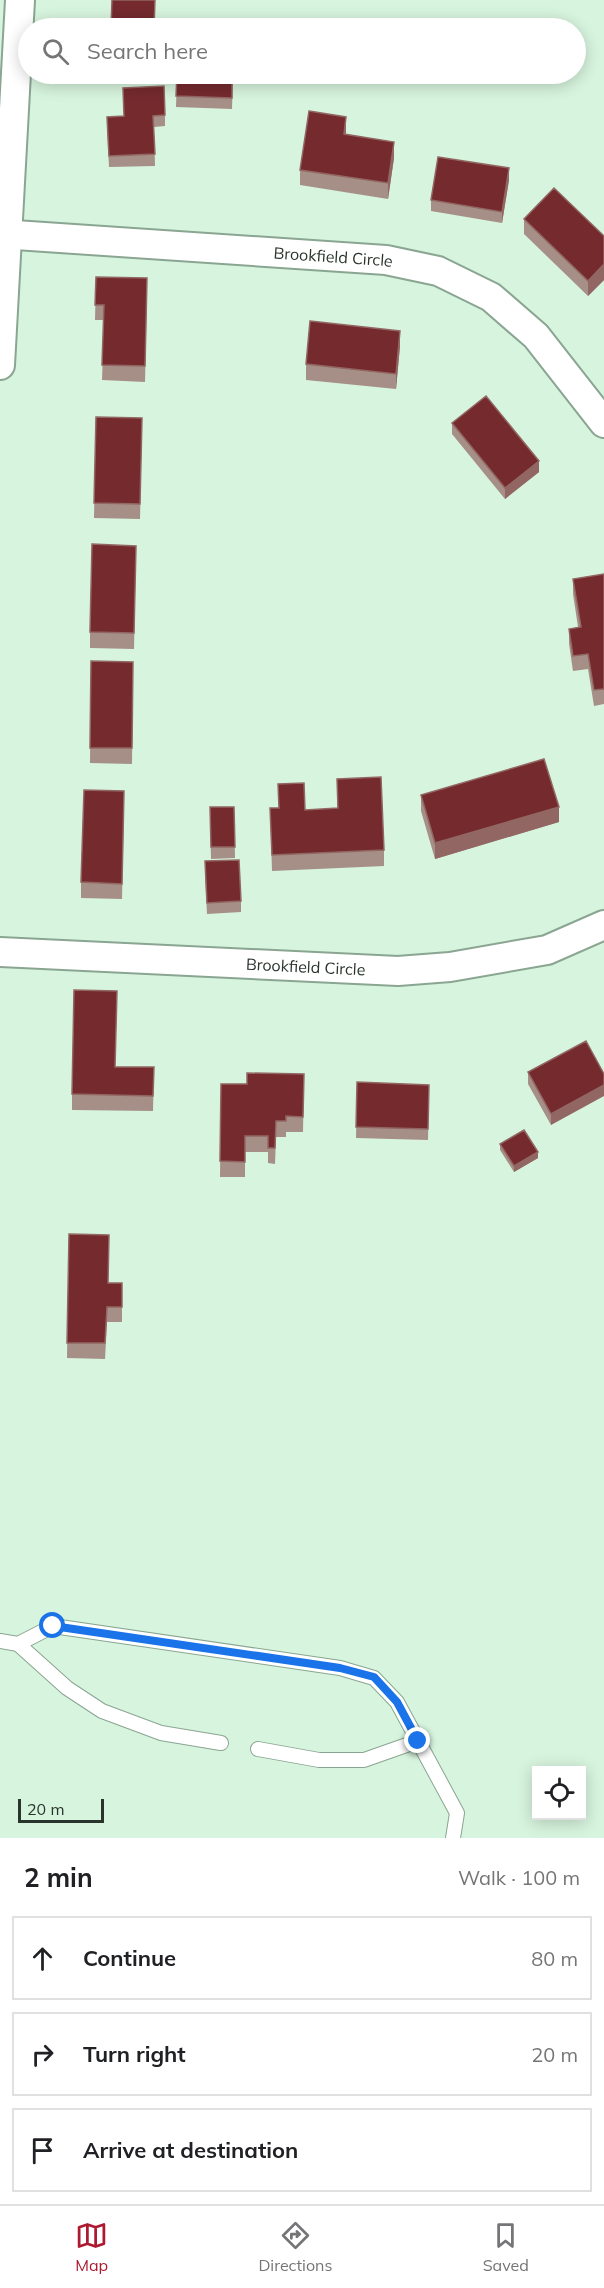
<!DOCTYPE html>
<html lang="en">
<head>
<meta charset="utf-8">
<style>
  body { margin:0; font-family:Mulish,sans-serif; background:#f2f2f2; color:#202124 }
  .controls { position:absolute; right:18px; bottom:18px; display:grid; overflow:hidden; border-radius:0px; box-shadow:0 3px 15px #0003 }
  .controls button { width:54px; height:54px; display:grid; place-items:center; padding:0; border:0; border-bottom:2px solid #e0e0e0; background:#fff; color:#202124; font:30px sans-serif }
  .scale { position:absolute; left:18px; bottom:15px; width:86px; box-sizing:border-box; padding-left:6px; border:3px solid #29342c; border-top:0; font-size:16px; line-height:21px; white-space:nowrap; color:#29342c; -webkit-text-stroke:4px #d7f4de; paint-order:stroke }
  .stop { position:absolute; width:18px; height:18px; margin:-14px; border:4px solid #1a73e8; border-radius:50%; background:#fff }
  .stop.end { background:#1a73e8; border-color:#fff; box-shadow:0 2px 6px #0008 }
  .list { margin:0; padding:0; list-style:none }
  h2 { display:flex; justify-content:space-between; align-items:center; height:78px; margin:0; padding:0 24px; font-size:26px }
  h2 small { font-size:20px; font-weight:400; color:#757577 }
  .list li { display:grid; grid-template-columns:39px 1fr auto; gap:18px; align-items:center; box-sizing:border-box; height:84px; margin:0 12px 12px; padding:0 12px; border:2px solid #e0e0e0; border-radius:0px }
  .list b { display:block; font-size:22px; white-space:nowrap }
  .list em { font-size:20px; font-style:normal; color:#757577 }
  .icon { flex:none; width:33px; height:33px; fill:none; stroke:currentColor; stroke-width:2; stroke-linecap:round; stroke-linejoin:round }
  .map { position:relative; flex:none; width:604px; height:1838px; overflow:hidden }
  .search { position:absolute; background:#fff; box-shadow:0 3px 15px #0003; left:18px; right:18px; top:18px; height:66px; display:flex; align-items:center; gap:15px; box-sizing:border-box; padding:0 21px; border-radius:33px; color:#757577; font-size:22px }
  .sheet { height:366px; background:#fff }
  nav { display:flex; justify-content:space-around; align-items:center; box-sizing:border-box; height:84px; border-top:2px solid #e0e0e0; background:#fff; font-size:16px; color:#757577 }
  nav a { display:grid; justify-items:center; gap:3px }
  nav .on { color:#ad1931 }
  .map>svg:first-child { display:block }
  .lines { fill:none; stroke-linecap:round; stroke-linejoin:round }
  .lane-casing { stroke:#8aa591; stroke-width:16 }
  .street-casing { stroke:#8aa591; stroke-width:32 }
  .lane { stroke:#fff; stroke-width:14 }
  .street { stroke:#fff; stroke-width:28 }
  .wall { fill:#a68f86 }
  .shaded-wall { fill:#926763 }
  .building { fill:#752a2e; stroke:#926763; stroke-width:1.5 }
  .route { stroke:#1a73e8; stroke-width:8 }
  .labels { text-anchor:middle; stroke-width:6; stroke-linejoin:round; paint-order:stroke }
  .street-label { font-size:16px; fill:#29342c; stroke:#d7f4de }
</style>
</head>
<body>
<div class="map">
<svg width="604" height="1838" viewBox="0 0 604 1838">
  <rect width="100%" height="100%" fill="#d7f4de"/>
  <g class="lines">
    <defs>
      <path id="lane" d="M0 1641 18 1644 53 1626 340 1668 374 1678 397 1702 457 1813 453 1838
        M18 1644 67 1688 102 1711 161 1733 221 1743
        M258 1749 319 1760H364L418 1741"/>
      <g id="street">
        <path id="s1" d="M0 234 386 260 438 271 491 297 536 336 604 423"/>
        <path d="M0 365 20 0"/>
        <path id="s2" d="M0 952 398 971 450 967 547 950 604 925"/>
      </g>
    </defs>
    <use href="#lane" class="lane-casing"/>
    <use href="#street" class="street-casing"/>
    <use href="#lane" class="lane"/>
    <use href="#street" class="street"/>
  </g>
  <path class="wall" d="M177 74H233L232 109 176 107Z
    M123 88 165 115V126L154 127 155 166 109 167 107 128 124 116Z
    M346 135 394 158 388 199 300 185V170Z
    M509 180 502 223 431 211V200Z
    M524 219 604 236V280L588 296 524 234Z
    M96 277 147 294 145 382 102 380 104 320H95Z
    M400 346 396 389 306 380V364Z
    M96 417 142 418 140 519 94 518Z
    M452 423 539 472 505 499 452 434Z
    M136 546 134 649 90 648V632Z
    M604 574V704L594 706 588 669 573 671 569 644V629L578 627 573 594V579Z
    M91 661 133 662 132 764 90 763Z
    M337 779 384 850V866L272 871 270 808H279L278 784 305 810 337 809Z
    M421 795 559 822 435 859 421 811Z
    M124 807 122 899 81 898V882Z
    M234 807 235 858 211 859 210 818Z
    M205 873 241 901V912L207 914Z
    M586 1041 551 1125 528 1084V1072Z
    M154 1067 153 1111 72 1110V1094Z
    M304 1074 303 1132H286V1137H276L275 1164 268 1163V1152H245V1177H220L221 1084H247Z
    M357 1082 429 1085 428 1140 356 1138Z
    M500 1144 538 1158 514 1172 500 1150Z
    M69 1234 109 1283H122V1322H107L105 1359 67 1358Z"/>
  <path class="shaded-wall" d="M346 117V133L344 150V134Z
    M394 142V158L388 199V183Z
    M509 168V180L502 223V212Z
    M604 264V280L588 296V281Z
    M400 331V346L396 389V374Z
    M539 461V472L505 499V488Z
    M559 807V822L435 859V843Z
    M604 1085V1096L551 1125V1114Z
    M538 1152V1158L514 1172V1166Z"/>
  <path class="building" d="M112 0H155L154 28H111Z
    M177 74H232V98L176 96Z
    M164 86 165 115 153 116 155 154 109 156 107 117 124 116 123 88Z
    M309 111 346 117 344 134 394 142 388 183 300 170Z
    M438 157 509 168 502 212 431 200Z
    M554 188 604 236V264L588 281 524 219Z
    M96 277 147 278 145 366 102 365 104 305H95Z
    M310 321 400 331 396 374 306 364Z
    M486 396 539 461 505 488 452 423Z
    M96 417 142 418 140 504 94 503Z
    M92 544 136 546 134 633 90 632Z
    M604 574V689L594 690 588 654 573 656 569 629 581 627 573 579Z
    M91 661 133 662 132 748H90Z
    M544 759 559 807 435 843 421 795Z
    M381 777 384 850 272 855 270 808H279L278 784 304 783 305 810 338 808 337 779Z
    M84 790 124 791 122 884 81 882Z
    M210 807H234L235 847H211Z
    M239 860 241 901 207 903 205 861Z
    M74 990 117 991 115 1067H154L153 1096 72 1094Z
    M586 1041 604 1074V1085L551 1114 528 1072Z
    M247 1073 304 1074 303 1117 286 1116V1121H276L275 1148H268V1136H245V1162L220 1161 221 1084H247Z
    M357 1082 429 1085 428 1129 356 1127Z
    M524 1130 538 1152 514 1166 500 1144Z
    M69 1234 109 1235 108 1283H122V1307H107L105 1343H67Z"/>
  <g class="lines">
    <path class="route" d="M53 1626 340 1668 374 1677 397 1702 418 1741"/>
  </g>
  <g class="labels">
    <g class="street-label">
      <text dy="6" stroke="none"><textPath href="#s1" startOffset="334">Brookfield Circle</textPath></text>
      <text dy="6" stroke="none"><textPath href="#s2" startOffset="306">Brookfield Circle</textPath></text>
    </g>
  </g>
</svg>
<div class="controls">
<button><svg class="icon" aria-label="locate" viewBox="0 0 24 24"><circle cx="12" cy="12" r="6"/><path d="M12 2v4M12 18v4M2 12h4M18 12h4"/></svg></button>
</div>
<div class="scale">20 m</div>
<div class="stop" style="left:53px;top:1626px"></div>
<div class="stop end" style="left:418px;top:1741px"></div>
<div class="search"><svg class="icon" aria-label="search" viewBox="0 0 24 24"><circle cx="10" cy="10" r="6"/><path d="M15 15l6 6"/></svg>Search here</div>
</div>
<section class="sheet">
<h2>2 min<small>Walk · 100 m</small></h2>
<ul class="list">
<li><svg class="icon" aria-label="ahead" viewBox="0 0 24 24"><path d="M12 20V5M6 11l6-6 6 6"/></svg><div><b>Continue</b></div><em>80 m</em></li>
<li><svg class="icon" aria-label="right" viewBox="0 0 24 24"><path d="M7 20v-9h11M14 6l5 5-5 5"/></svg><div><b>Turn right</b></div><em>20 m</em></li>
<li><svg class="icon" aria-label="arrive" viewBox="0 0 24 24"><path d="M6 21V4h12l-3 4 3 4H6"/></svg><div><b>Arrive at destination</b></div></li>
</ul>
</section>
<nav>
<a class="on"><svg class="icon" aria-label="map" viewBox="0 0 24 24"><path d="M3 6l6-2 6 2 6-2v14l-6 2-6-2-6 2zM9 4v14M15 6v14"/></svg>Map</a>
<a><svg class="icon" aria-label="directions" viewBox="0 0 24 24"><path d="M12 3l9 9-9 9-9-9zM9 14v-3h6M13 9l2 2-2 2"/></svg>Directions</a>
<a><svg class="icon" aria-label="saved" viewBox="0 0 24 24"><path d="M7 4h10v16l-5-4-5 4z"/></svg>Saved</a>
</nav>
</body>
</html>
